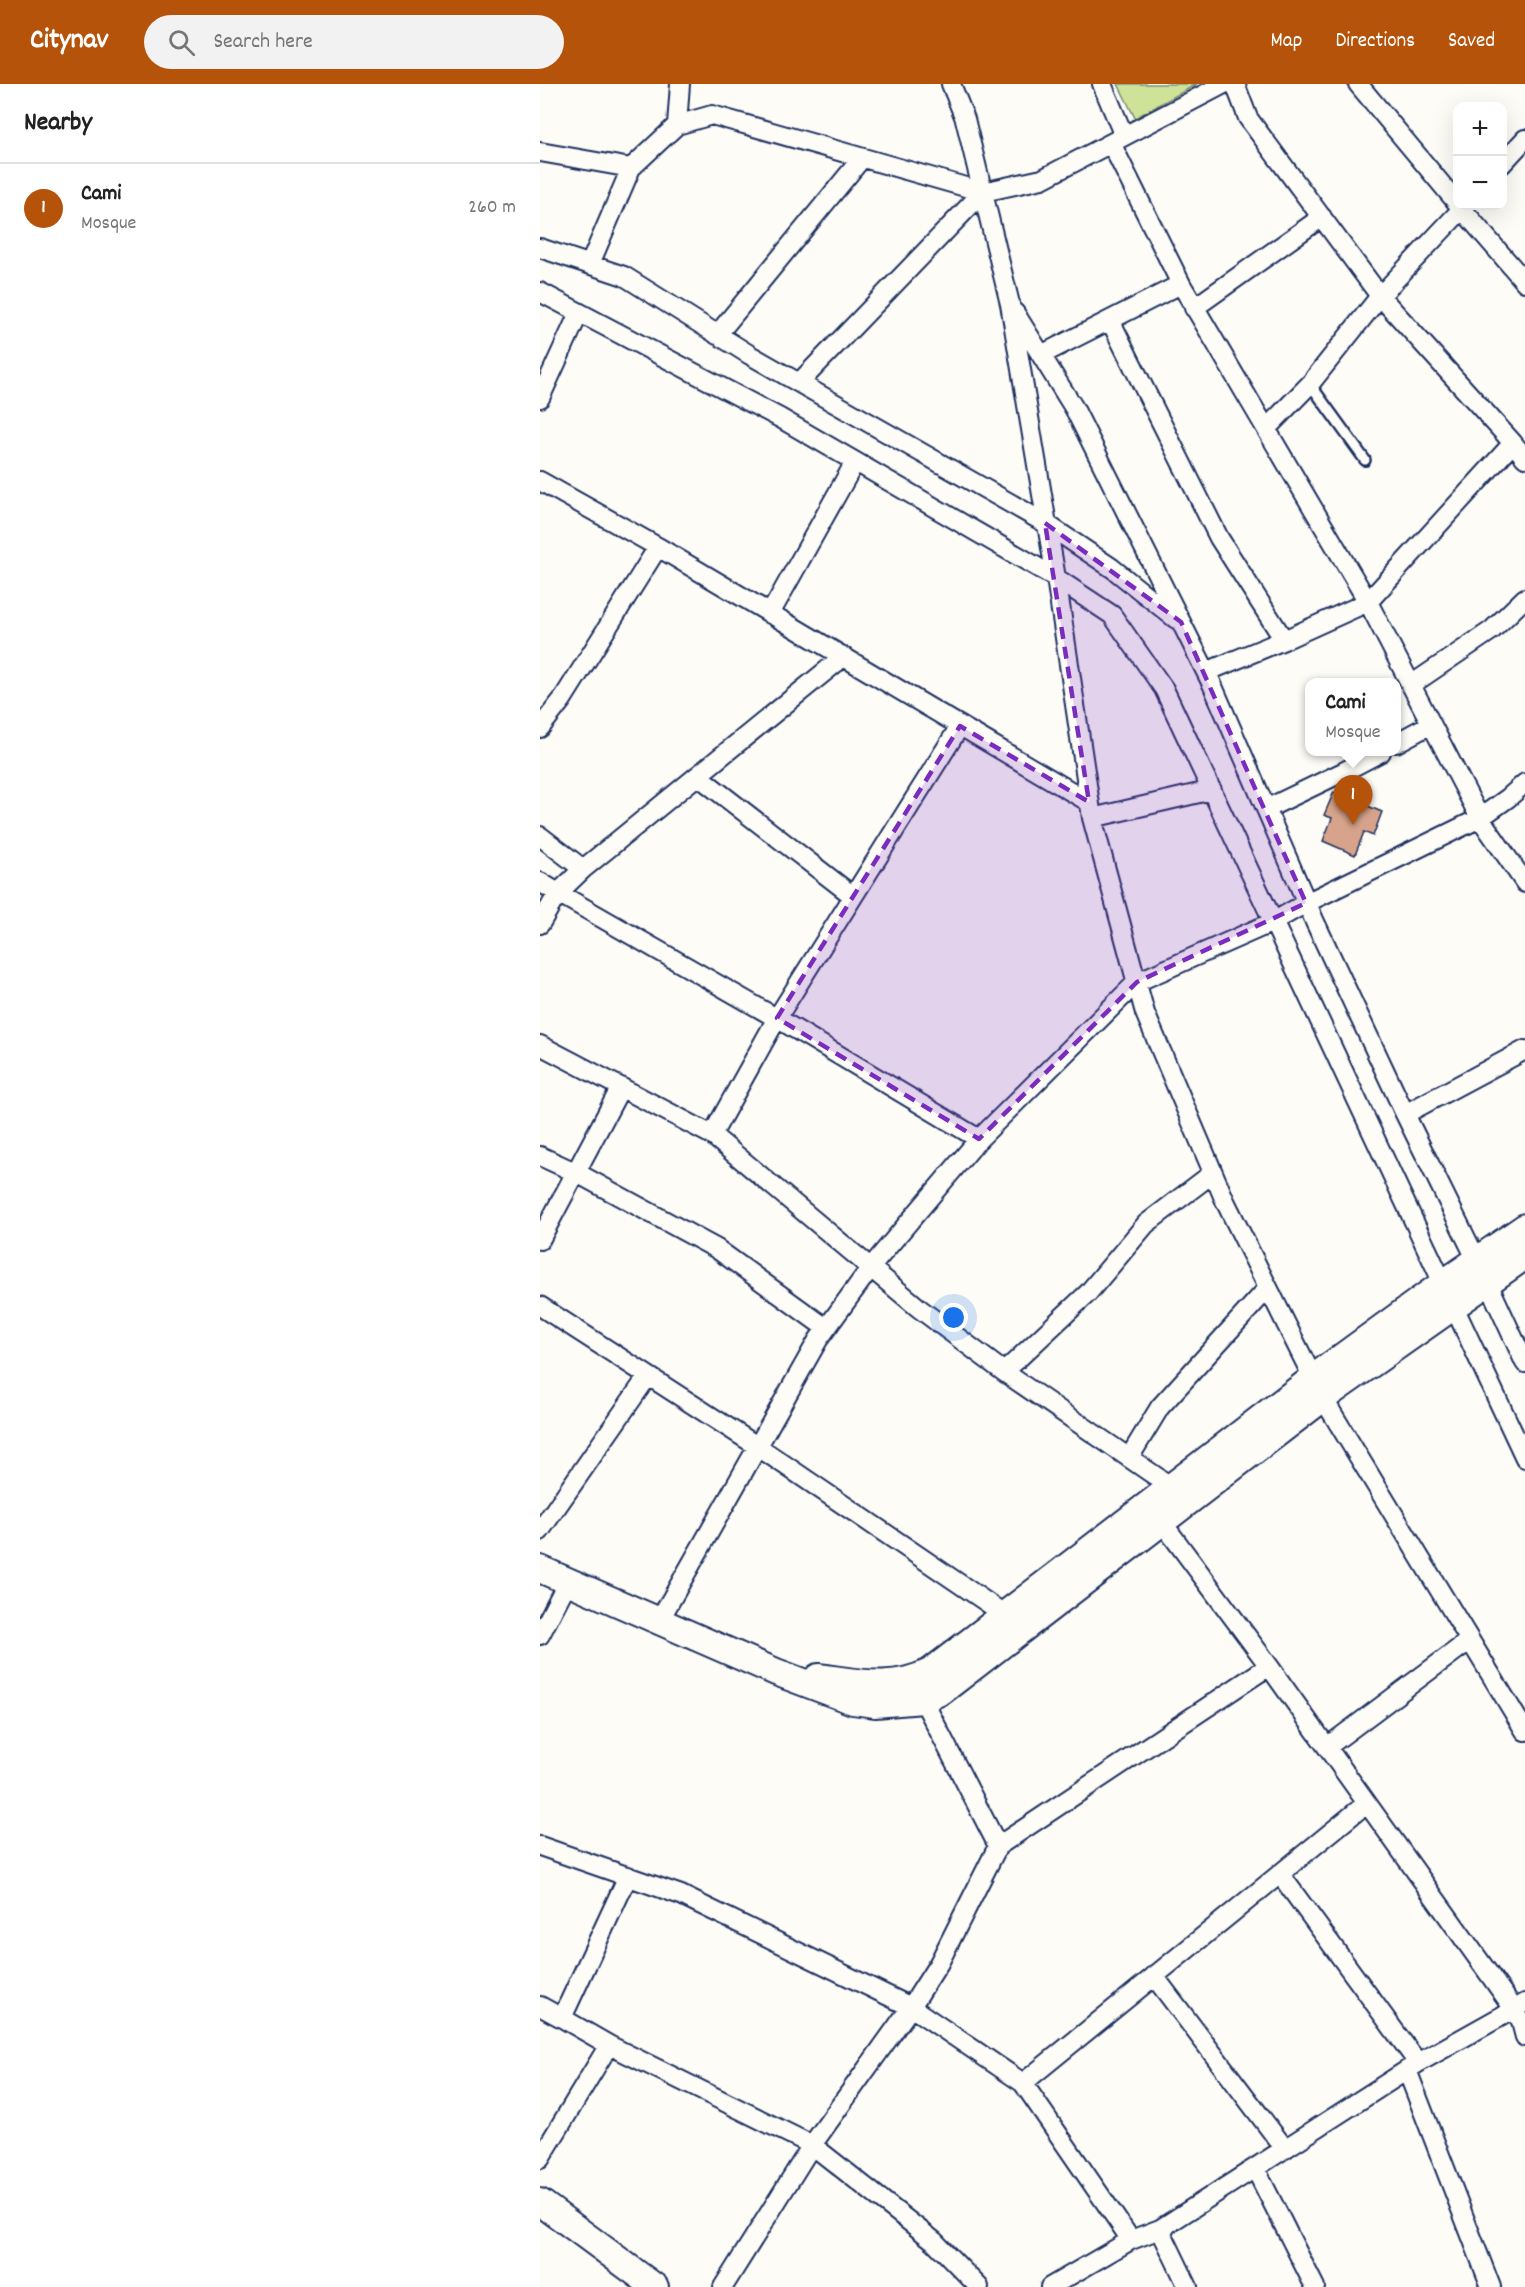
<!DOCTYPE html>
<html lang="en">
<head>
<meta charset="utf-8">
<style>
  body { margin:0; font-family:Dekko,sans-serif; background:#f2f2f2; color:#222 }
  .controls { position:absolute; right:18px; top:18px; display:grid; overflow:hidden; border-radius:12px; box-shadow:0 6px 24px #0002 }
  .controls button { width:54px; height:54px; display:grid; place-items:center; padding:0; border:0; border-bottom:2px solid #e0e0e0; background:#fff; color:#222; font:30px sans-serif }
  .you { position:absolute; left:414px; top:1234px; width:21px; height:21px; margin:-15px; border:4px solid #fff; border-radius:50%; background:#1a73e8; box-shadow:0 0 0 9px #1a73e833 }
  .badge { display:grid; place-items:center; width:39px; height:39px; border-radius:50%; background:#b45309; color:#fff; font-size:20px; font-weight:700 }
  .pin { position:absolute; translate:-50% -50px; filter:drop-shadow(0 2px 3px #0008) }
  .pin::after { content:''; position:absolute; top:32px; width:21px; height:18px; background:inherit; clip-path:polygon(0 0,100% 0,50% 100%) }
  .popup { position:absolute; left:765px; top:594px; width:96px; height:78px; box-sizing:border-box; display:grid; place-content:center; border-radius:12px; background:#fff; filter:drop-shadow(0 2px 4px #0005); font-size:20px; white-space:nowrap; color:#767676 }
  .popup b { font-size:22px; color:#222 }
  .popup::after { content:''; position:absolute; left:50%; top:100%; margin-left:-12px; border:12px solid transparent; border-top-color:#fff }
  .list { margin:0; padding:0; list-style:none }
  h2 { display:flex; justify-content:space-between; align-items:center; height:78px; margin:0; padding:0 24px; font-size:26px }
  h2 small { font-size:20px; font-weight:400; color:#767676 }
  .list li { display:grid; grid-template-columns:39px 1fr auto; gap:18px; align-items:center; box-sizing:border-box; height:90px; padding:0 24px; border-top:2px solid #e0e0e0 }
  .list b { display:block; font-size:22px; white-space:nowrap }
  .list p { margin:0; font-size:20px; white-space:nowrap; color:#767676 }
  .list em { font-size:20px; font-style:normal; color:#767676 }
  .icon { flex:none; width:33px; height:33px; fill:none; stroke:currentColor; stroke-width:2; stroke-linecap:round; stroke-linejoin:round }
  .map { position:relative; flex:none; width:985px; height:2203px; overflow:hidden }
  header { display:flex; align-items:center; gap:36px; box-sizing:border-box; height:84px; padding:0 30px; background:#b45309; color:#fff }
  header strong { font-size:28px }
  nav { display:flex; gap:33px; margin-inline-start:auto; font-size:21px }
  .search { width:420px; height:54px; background:#f2f2f2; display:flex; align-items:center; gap:15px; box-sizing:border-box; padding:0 21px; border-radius:33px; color:#767676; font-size:22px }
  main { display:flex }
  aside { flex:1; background:#fff }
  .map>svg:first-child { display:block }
  .green { fill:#cfe398; stroke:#75897b; stroke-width:1.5 }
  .building { fill:#d7a48b; stroke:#1b2f5e; stroke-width:1.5 }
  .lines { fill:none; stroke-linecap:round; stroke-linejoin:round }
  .lane-casing { stroke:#1b2f5e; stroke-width:14 }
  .street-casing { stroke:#1b2f5e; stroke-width:22 }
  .secondary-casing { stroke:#1b2f5e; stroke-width:30 }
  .lane { stroke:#fdfcf7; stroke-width:9 }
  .street { stroke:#fdfcf7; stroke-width:18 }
  .secondary { stroke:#fdfcf7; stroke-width:26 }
  .marked { fill:#7b2cbf; fill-opacity:0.2; stroke:#7b2cbf; stroke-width:4.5; stroke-dasharray:12 8; stroke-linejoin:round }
</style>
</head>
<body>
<header>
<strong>Citynav</strong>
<div class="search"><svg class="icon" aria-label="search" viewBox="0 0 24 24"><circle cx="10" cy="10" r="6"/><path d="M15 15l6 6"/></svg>Search here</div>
<nav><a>Map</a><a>Directions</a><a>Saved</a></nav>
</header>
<main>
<aside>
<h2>Nearby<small></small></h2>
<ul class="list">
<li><span class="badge">1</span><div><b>Cami</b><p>Mosque</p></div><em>260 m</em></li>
</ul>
</aside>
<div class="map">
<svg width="985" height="2203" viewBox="0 0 985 2203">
  <rect width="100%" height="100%" fill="#fdfcf7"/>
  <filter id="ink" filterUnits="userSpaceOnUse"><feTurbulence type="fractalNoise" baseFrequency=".0167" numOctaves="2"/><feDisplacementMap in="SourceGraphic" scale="12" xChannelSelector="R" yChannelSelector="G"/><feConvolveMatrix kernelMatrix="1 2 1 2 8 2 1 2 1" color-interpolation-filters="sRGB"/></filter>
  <g filter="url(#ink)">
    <path class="green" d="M578 0H657L595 34Z"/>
    <path class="building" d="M794 708 842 728 833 752 824 748 815 771 783 757 792 734 784 731Z"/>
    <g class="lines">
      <defs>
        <path id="lane" d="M770 300 825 376"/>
        <path id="street" d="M411 0 425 35 470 220 516 494 552 734 605 929 686 1119 773 1294
          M562 0 584 52
          M695 0 708 34 840 212 770 300 727 344
          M818 0 918 120
          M137 41 140 0
          M0 68 91 84 50 180
          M962 80 985 55
          M91 84 137 41 172 31 443 108 259 299
          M443 108 502 95 684 0
          M919 122 922 125 840 212 973 359
          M925 122 922 125 985 198
          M0 164 84 192 210 271 505 439 572 484 636 535
          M641 200 828 518 744 556
          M0 208 240 334 516 494 572 531 624 605 985 1374
          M654 224 782 133
          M475 229 534 324 672 600 775 838 865 1030 948 1199 985 1279
          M570 236 679 454 744 556 666 588
          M177 251 322 74
          M501 271 641 200 571 59
          M0 314 39 229
          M985 374 973 359 828 518 940 734 968 714 985 699
          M0 397 118 463 549 718
          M230 530 315 378
          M871 601 952 546 985 514
          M0 644 22 616 118 463
          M856 659 891 640
          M158 692 313 812
          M726 725 803 688 841 668
          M552 734 672 706
          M0 752 43 785 303 573
          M0 798 18 809 43 785
          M0 840 18 809 245 939 439 1055 597 898 733 838 766 819 940 734 985 799
          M0 961 172 1051 380 1225 464 1288 630 1402
          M865 1030 985 966
          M172 1051 237 934 420 642
          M0 1072 37 1089 177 1165 286 1244
          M0 1156 81 1003
          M0 1222 217 1362 464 1530
          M464 1288 548 1209 606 1140 673 1089
          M783 1314 985 1647
          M589 1374 620 1323 728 1204
          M622 1438 729 1582 974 1925 981 1938 985 1953
          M0 1447 108 1292
          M119 1537 278 1256 331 1183 439 1055
          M0 1551 28 1497
          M383 1616 458 1762 729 1582
          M787 1663 930 1556
          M0 1762 141 1811 371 1923 483 1999 591 2156
          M740 1790 878 1979
          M614 1892 745 2065
          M0 1922 22 1934
          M69 1961 272 2061 394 2157 439 2203
          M867 1986 951 2203
          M483 1999 827 1719
          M0 2075 69 1961 22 1934 88 1792
          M715 2084 775 2203
          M620 2145 648 2203
          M183 2203 272 2061 371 1923 399 1879 458 1762
          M510 2203 591 2156 620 2145 878 1979 985 1919"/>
        <path id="secondary" d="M0 1485 236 1588 313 1617 335 1620 383 1616 402 1607 783 1314 985 1172
          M278 1593C319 1598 351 1607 390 1588L773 1294 902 1200 985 1143
          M0 2118 115 2203"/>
      </defs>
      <use href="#lane" class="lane-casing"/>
      <use href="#street" class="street-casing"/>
      <use href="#secondary" class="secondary-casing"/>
      <use href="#lane" class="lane"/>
      <use href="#street" class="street"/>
      <use href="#secondary" class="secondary"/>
    </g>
  </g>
  <path class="marked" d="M505 439 641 538 766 819 597 898 439 1055 237 934 420 642 549 718Z"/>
</svg>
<div class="controls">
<button>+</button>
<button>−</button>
</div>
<div class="you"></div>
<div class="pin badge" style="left:813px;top:741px">1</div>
<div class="popup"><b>Cami</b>Mosque</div>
</div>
</main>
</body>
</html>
